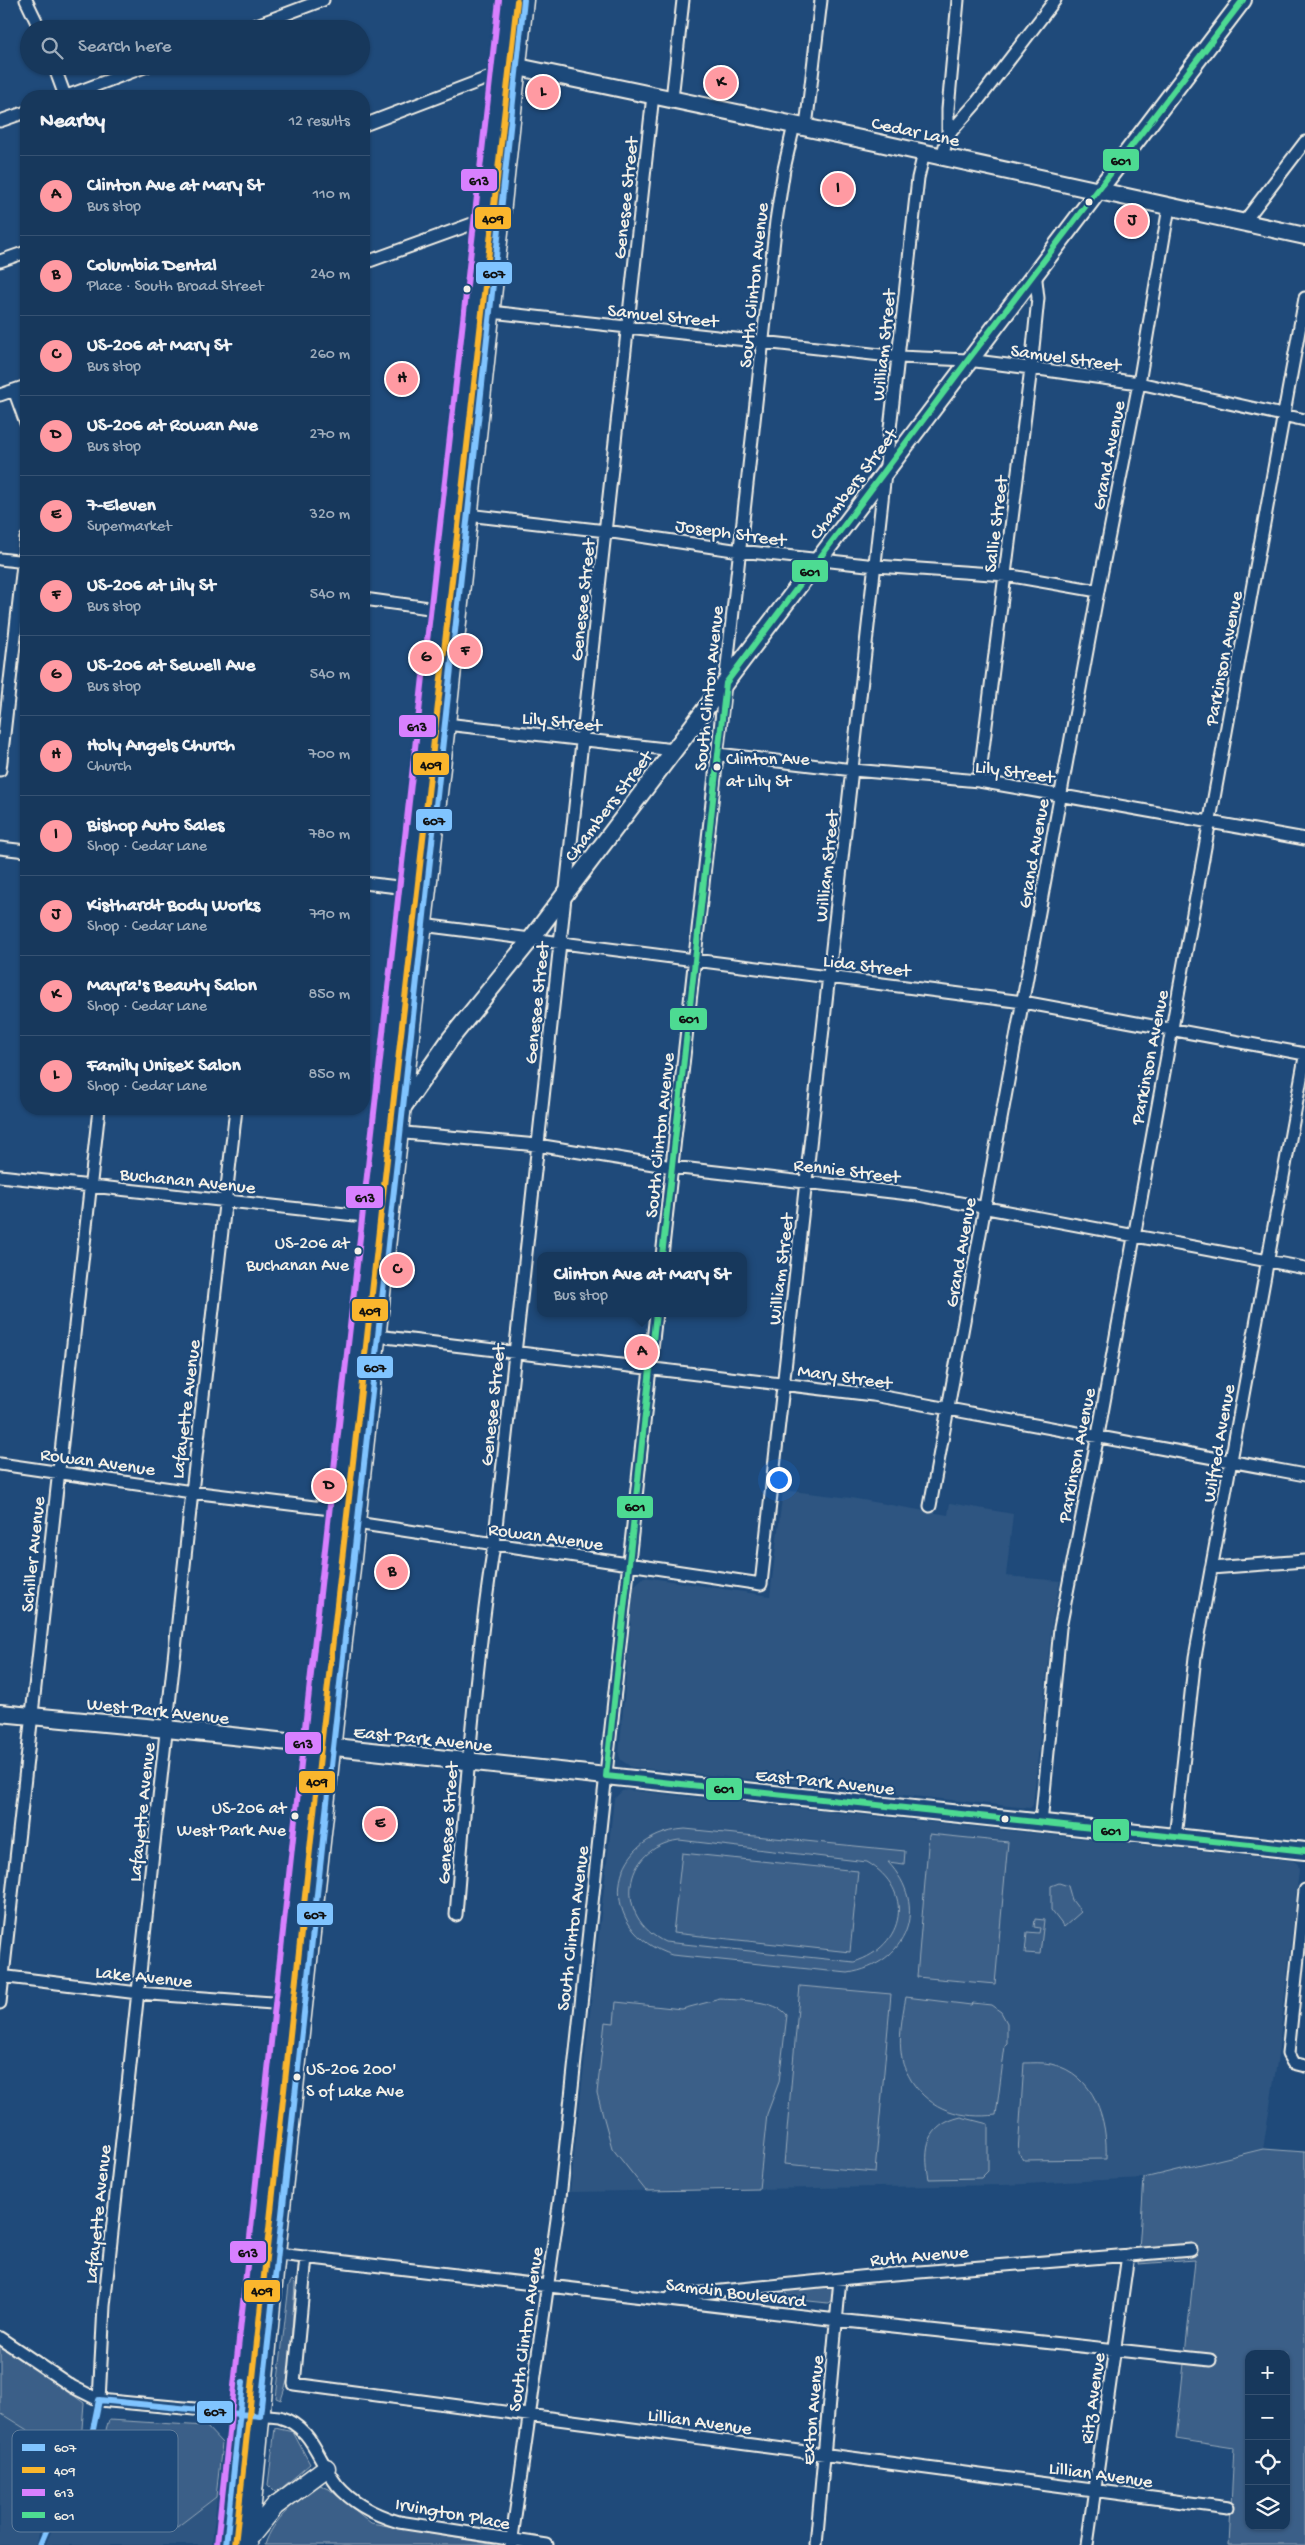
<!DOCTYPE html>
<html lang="en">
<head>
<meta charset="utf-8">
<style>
  body { margin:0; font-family:"Gochi Hand",sans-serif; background:#203f62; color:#f1f3f6 }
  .controls { position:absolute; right:15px; bottom:15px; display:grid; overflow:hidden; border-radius:10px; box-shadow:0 1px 4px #0004 }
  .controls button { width:45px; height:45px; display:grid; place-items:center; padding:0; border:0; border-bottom:1px solid #365272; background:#17385c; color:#f1f3f6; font:25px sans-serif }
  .you { position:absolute; left:778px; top:1479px; width:18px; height:18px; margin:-12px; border:4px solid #fff; border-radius:50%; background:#1a73e8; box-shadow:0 0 0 8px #1a73e833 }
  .badge { display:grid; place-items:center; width:32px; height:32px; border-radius:50%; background:#ff9aa2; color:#111; font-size:16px; font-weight:700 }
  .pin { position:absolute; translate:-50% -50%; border:2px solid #fff; box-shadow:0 1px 5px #0006 }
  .popup { position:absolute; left:537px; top:1252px; width:210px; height:65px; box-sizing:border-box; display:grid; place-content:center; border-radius:10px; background:#17385c; filter:drop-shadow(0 1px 4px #0005); font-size:16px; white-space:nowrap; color:#9eacbb }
  .popup b { font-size:19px; color:#f1f3f6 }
  .popup::after { content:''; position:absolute; left:50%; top:100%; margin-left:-10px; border:10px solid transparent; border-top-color:#17385c }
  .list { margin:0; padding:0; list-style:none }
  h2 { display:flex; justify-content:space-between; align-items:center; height:65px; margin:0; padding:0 20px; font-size:21px }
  h2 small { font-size:16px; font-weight:400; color:#9eacbb }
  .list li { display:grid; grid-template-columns:32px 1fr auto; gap:15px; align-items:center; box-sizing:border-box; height:80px; padding:0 20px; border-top:1px solid #365272 }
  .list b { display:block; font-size:19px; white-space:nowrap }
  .list p { margin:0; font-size:16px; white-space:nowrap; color:#9eacbb }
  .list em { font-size:16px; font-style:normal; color:#9eacbb }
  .icon { flex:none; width:28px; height:28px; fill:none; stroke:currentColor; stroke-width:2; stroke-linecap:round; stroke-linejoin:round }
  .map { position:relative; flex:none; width:1305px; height:2545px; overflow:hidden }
  .search { position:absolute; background:#17385c; box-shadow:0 1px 4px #0004; left:20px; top:20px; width:350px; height:55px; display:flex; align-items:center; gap:12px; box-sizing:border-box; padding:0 18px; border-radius:28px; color:#9eacbb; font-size:19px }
  .panel { position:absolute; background:#17385c; box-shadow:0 1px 4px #0004; left:20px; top:90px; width:350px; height:1025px; border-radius:20px }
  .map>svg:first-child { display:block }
  .built { fill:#2d5581 }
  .green { fill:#3a5f88; stroke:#97a8b8; fill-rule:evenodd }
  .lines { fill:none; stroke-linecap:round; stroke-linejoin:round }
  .street-casing { stroke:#f4f1e8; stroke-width:15 }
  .secondary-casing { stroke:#f4f1e8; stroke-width:20 }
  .primary-casing { stroke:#f4f1e8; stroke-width:21 }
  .street { stroke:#1f4a7a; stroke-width:11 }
  .secondary { stroke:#1f4a7a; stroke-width:16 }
  .primary { stroke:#1f4a7a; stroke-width:18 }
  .bus-1-casing { stroke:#1f4a7a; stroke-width:10 }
  .bus-2-casing { stroke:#1f4a7a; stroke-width:10 }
  .bus-3-casing { stroke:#1f4a7a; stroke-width:10 }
  .bus-4-casing { stroke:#1f4a7a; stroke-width:10 }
  .bus-1 { stroke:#80c4ff; stroke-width:6 }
  .bus-2 { stroke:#fab62d; stroke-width:6 }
  .bus-3 { stroke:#d880ff; stroke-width:6 }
  .bus-4 { stroke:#4ddb92; stroke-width:6 }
  .bus-dot { fill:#f4f1e8; stroke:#1f4a7a; stroke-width:2 }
  .labels { text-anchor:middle; stroke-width:4.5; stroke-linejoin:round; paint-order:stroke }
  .bus-label { font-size:18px; fill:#f4f1e8; stroke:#1f4a7a; text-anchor:start }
  .street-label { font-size:19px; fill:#f4f1e8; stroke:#1f4a7a }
  .key { fill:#1f4a7a; stroke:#5f7c9b; stroke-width:1 }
  .key-label { font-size:14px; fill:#f4f1e8 }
  .line-badge { stroke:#1f4a7a; stroke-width:2 }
  .pale-badge-label { font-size:14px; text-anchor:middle; font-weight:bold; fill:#111 }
</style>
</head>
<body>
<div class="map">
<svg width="1305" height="2545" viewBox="0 0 1305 2545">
  <rect width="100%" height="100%" fill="#1f4a7a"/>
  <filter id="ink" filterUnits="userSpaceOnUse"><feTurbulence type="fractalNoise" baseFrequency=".02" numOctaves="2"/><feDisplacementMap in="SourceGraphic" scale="10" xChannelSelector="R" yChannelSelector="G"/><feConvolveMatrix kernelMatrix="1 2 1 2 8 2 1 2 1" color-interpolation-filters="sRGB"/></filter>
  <g filter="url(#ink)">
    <path class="built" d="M783 1490 851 1498 948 1515 950 1503 1013 1514 1006 1576 1060 1581 1052 1622 1033 1805 1030 1808 631 1767 621 1760 619 1755 634 1586 644 1577 770 1596Z
      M627 1790 1294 1861 1298 1864 1299 1870 1278 2056 1263 2149 1144 2178 1004 2185 570 2192 614 1799 622 1791Z
      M0 2413 61 2451 59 2463 69 2469 82 2490 164 2525 177 2527 216 2497 224 2496 220 2545H0Z"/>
    <path class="green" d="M685 1829 905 1851 904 1864 888 1862C930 1907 907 1964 848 1973L672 1955C596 1932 604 1835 685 1829ZM679 1840 867 1862C915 1890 906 1946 854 1962L665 1942C614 1918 621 1848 679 1840Z
      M929 1834 1008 1842 995 1984 917 1977Z
      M682 1853 858 1871 850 1952 673 1933Z
      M1059 1883 1068 1886 1072 1900 1081 1912 1064 1927 1051 1910V1886Z
      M1035 1919 1044 1920 1040 1954 1025 1953 1027 1932 1039 1933 1040 1928 1034 1927Z
      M800 1986 891 1994 875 2172 784 2164Z
      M906 1997 971 2005 973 2003 991 2005 1001 2012 1007 2023V2044L1005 2046 996 2115C963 2119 930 2111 911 2080 908 2074 903 2067 902 2059 898 2039 902 2017 906 1997Z
      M720 1999C738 2000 776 2000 787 2015L779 2082 767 2114 759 2189 646 2191 612 2148 597 2093 605 2022 614 2023 616 2002 682 2009Z
      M1024 2063C1032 2063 1042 2062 1051 2064 1095 2074 1108 2120 1106 2159L1024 2160 1018 2152Z
      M961 2117 988 2124V2171L981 2178 929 2179C923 2148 927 2125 961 2117Z
      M1263 2149 1305 2152V2545H1229L1234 2448 1176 2439 1195 2260 1138 2264 1144 2178ZM1249 2354H1286V2526H1249Z
      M292 2280 295 2283 289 2375 281 2400 276 2398 289 2285Z
      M831 2284 834 2287 833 2299 828 2303 790 2299 786 2295 787 2288Z
      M0 2341 84 2403 81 2441 69 2469 59 2463 61 2451 0 2413Z
      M109 2420 206 2426 222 2443 216 2497 177 2527 164 2525 82 2490 99 2455Z
      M275 2428 293 2432 310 2464 276 2493 268 2485Z
      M318 2484 329 2489 371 2523 496 2545H265C273 2518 297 2502 318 2484Z"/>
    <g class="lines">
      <defs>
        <path id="street" d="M26 0 40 29
          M246 29 323 0
          M54 66 65 96
          M67 96 147 66
          M672 99 683 0
          M0 121 26 112
          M364 125 498 74
          M806 127 821 0
          M948 135 977 102 1055 0
          M942 157 948 135V109L958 0
          M1244 222 1305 142
          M0 261 26 252
          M364 263 483 220
          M491 312 899 357 968 360 1031 368 1139 383 1305 420
          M14 390 26 423
          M0 395 26 386
          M450 513 606 531 740 551 876 566 1006 575 1098 591
          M0 559 26 562
          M364 599 458 612
          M446 724 674 750
          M718 754 853 770 979 781 1305 839
          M0 770 26 538
          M979 781 1031 368 1038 298 1035 271
          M0 848 26 851
          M364 883 415 889
          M422 925 1023 1002 1305 1054
          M394 1132 537 1145 672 1167 918 1195 1305 1268
          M0 1176 373 1217
          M662 1256 776 221 784 169 794 125
          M377 1336 873 1395 1305 1475
          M0 1464 192 1492 339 1510
          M930 1506 1098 591 1139 383 1169 207
          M356 1523 761 1584 918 178 924 153
          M1211 1568 1305 1561
          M1041 1824 1060 1628 1098 1435 1305 298
          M1175 1838 1195 1657 1305 1057
          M1305 1890 1288 2054 1293 2063 1305 2066
          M456 1915C466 1791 475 1667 494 1545L653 95
          M0 1976 138 1993 286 2004
          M0 2003 99 1109
          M270 2253 837 2320 1210 2360
          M306 2257 294 2384 1228 2508
          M672 2296 870 2276 1191 2250
          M0 2338 73 2387 99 2400 279 2417C313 2427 317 2459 337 2485 353 2504 375 2515 399 2522L547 2545
          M99 2400 104 2306 192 1492 236 1109
          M511 2545 560 2198 656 1313
          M816 2545 840 2279
          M1087 2545 1128 2255"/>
        <path id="secondary" d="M518 67 875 142 1305 236
          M382 1131 403 1107 451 1038 531 939 1243 0
          M0 1713 167 1729 1305 1851"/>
        <path id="primary" d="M249 2538 275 2506 326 2468
          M226 2545 312 1746 508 0
          M248 2545 276 2253 395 1166 446 724 524 0"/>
      </defs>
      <use href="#street" class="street-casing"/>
      <use href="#secondary" class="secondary-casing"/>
      <use href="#primary" class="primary-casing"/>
      <use href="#street" class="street"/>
      <use href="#secondary" class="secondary"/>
      <use href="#primary" class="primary"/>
      <defs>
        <path id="bus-1" d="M40 2545 61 2495 89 2449 99 2400 260 2416 524 0
          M226 2545 243 2382"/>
        <path id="bus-2" d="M235 2545 321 1747 517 1"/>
        <path id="bus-3" d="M217 2544 303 1745 499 0"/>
        <path id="bus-4" d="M662 1256 726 683 968 360 1243 0
          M656 1313 606 1776 1305 1851"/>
      </defs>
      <use href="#bus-1" class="bus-1-casing"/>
      <use href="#bus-2" class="bus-2-casing"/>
      <use href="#bus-3" class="bus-3-casing"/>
      <use href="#bus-4" class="bus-4-casing"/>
      <use href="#bus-1" class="bus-1"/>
      <use href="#bus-2" class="bus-2"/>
      <use href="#bus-3" class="bus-3"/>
      <use href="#bus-4" class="bus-4"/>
    </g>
  </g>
  <g class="bus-dot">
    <circle cx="1089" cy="202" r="4.5"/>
    <circle cx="467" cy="289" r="4.5"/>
    <circle cx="717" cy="767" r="4.5"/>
    <circle cx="358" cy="1251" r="4.5"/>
    <circle cx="295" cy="1816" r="4.5"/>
    <circle cx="1005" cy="1819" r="4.5"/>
    <circle cx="297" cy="2077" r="4.5"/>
  </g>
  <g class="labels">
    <g class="bus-label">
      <text x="726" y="764">Clinton Ave<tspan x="726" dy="22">at Lily St</tspan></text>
      <text x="349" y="1248" text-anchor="end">US-206 at<tspan x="349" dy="22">Buchanan Ave</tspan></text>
      <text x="286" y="1813" text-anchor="end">US-206 at<tspan x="286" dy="22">West Park Ave</tspan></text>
      <text x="306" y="2074">US-206 200'<tspan x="306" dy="22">S of Lake Ave</tspan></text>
    </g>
    <g class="street-label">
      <text transform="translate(916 130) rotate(12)" y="7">Cedar Lane</text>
      <text transform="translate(624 198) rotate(-84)" y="7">Genesee Street</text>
      <text transform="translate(752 285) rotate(-84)" y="7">South Clinton Avenue</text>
      <text transform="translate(663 314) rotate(6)" y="7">Samuel Street</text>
      <text transform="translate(882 345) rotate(-84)" y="7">William Street</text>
      <text transform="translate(1066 356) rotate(8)" y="7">Samuel Street</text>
      <text transform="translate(1107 455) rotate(-79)" y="7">Grand Avenue</text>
      <text transform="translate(852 483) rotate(-53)" y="7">Chambers Street</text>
      <text transform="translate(994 524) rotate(-83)" y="7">Sallie Street</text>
      <text transform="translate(731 531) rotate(8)" y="7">Joseph Street</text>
      <text transform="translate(581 600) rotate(-84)" y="7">Genesee Street</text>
      <text transform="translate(1222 658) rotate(-79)" y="7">Parkinson Avenue</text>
      <text transform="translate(707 688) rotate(-84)" y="7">South Clinton Avenue</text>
      <text transform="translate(562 720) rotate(6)" y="7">Lily Street</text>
      <text transform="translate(1015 770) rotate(8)" y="7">Lily Street</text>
      <text transform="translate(607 805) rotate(-53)" y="7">Chambers Street</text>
      <text transform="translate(1032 853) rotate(-80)" y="7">Grand Avenue</text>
      <text transform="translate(825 866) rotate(-84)" y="7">William Street</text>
      <text transform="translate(867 964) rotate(7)" y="7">Lida Street</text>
      <text transform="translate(535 1003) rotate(-84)" y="7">Genesee Street</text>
      <text transform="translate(1148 1057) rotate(-79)" y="7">Parkinson Avenue</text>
      <text transform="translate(658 1135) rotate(-84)" y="7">South Clinton Avenue</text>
      <text transform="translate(847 1169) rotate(7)" y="7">Rennie Street</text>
      <text transform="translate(188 1179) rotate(6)" y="7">Buchanan Avenue</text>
      <text transform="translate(959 1252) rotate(-80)" y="7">Grand Avenue</text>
      <text transform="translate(779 1269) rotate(-83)" y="7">William Street</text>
      <text transform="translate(845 1375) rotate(8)" y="7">Mary Street</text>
      <text transform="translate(491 1405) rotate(-84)" y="7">Genesee Street</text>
      <text transform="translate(184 1409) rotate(-83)" y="7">Lafayette Avenue</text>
      <text transform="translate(1217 1443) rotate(-80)" y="7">Wilfred Avenue</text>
      <text transform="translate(1075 1455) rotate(-79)" y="7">Parkinson Avenue</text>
      <text transform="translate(98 1460) rotate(8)" y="7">Rowan Avenue</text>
      <text transform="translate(546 1535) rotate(8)" y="7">Rowan Avenue</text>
      <text transform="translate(31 1554) rotate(-84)" y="7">Schiller Avenue</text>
      <text transform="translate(158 1709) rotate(6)" y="7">West Park Avenue</text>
      <text transform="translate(423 1737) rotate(6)" y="7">East Park Avenue</text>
      <text transform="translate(825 1780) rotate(6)" y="7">East Park Avenue</text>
      <text transform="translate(140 1812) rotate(-84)" y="7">Lafayette Avenue</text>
      <text transform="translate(446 1823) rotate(-86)" y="7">Genesee Street</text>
      <text transform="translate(571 1928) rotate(-83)" y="7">South Clinton Avenue</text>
      <text transform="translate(144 1975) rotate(6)" y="7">Lake Avenue</text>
      <text transform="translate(96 2214) rotate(-84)" y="7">Lafayette Avenue</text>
      <text transform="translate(919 2254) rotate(-5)" y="7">Ruth Avenue</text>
      <text transform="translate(736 2291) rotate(7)" y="7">Samdin Boulevard</text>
      <text transform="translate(524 2329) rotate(-82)" y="7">South Clinton Avenue</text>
      <text transform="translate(1091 2398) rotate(-82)" y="7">Ritz Avenue</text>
      <text transform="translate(811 2410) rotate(-85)" y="7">Exton Avenue</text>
      <text transform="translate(700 2420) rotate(8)" y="7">Lillian Avenue</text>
      <text transform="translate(1101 2473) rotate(8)" y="7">Lillian Avenue</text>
      <text transform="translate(453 2512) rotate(10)" y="7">Irvington Place</text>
    </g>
  </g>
  <rect x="12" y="2430" width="166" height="102" rx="8" class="key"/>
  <rect x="22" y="2444" width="23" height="7" fill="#80c4ff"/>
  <rect x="22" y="2467" width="23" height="6" fill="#fab62d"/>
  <rect x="22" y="2489" width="23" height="7" fill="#d880ff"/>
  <rect x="22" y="2512" width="23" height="6" fill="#4ddb92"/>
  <g class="key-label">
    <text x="54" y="2452">607</text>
    <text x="54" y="2475">409</text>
    <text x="54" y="2497">613</text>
    <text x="54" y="2520">601</text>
  </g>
  <g class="line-badge">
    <rect x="1102" y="148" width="38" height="24" rx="5" fill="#4ddb92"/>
    <rect x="460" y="168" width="38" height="24" rx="5" fill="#d880ff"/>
    <rect x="474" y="206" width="38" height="24" rx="5" fill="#fab62d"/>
    <rect x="475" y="261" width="38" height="24" rx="5" fill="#80c4ff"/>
    <rect x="791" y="559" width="38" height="24" rx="5" fill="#4ddb92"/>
    <rect x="398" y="714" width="39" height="24" rx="5" fill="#d880ff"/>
    <rect x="412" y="752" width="38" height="24" rx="5" fill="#fab62d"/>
    <rect x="415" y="808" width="38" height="24" rx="5" fill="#80c4ff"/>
    <rect x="669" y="1007" width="39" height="24" rx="5" fill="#4ddb92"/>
    <rect x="345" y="1185" width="39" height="24" rx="5" fill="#d880ff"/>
    <rect x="351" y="1298" width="38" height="24" rx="5" fill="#fab62d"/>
    <rect x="356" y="1355" width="38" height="24" rx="5" fill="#80c4ff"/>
    <rect x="616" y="1495" width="38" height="24" rx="5" fill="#4ddb92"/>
    <rect x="284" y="1731" width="38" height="24" rx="5" fill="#d880ff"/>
    <rect x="298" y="1770" width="38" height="24" rx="5" fill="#fab62d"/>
    <rect x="705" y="1777" width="38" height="24" rx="5" fill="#4ddb92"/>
    <rect x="1092" y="1818" width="38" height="24" rx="5" fill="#4ddb92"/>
    <rect x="296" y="1902" width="38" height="24" rx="5" fill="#80c4ff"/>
    <rect x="229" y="2240" width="38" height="24" rx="5" fill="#d880ff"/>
    <rect x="243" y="2279" width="38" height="24" rx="5" fill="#fab62d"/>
    <rect x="196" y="2400" width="38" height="24" rx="5" fill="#80c4ff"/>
  </g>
  <g class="pale-badge-label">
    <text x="1121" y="165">601</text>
    <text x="479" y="185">613</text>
    <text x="493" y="223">409</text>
    <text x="494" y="278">607</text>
    <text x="810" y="576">601</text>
    <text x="417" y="731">613</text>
    <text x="431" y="769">409</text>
    <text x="434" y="825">607</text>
    <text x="689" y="1023">601</text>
    <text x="365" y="1202">613</text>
    <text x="370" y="1315">409</text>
    <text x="375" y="1372">607</text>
    <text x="635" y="1511">601</text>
    <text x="303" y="1748">613</text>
    <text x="317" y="1786">409</text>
    <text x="724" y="1793">601</text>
    <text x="1111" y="1835">601</text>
    <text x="315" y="1919">607</text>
    <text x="248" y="2257">613</text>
    <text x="262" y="2295">409</text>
    <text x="215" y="2416">607</text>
  </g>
</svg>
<div class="controls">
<button>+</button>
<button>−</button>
<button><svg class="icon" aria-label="locate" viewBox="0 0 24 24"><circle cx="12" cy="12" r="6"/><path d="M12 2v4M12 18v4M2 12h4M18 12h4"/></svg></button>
<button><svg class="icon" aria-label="layers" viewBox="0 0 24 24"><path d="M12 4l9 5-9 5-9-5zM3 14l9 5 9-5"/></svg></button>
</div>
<div class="you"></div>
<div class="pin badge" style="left:642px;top:1352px">A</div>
<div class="popup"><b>Clinton Ave at Mary St</b>Bus stop</div>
<div class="pin badge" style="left:392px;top:1572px">B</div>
<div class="pin badge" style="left:397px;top:1270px">C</div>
<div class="pin badge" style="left:329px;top:1486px">D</div>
<div class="pin badge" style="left:380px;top:1824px">E</div>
<div class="pin badge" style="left:465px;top:651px">F</div>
<div class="pin badge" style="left:426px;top:658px">G</div>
<div class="pin badge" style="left:402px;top:379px">H</div>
<div class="pin badge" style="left:838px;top:189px">I</div>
<div class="pin badge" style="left:1132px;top:221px">J</div>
<div class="pin badge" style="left:721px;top:83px">K</div>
<div class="pin badge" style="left:543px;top:92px">L</div>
<div class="search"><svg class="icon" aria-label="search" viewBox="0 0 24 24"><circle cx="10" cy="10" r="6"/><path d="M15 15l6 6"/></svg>Search here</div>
<section class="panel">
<h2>Nearby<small>12 results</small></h2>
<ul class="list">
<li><span class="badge">A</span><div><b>Clinton Ave at Mary St</b><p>Bus stop</p></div><em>110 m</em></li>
<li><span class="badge">B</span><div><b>Columbia Dental</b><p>Place · South Broad Street</p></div><em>240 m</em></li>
<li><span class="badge">C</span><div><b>US-206 at Mary St</b><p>Bus stop</p></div><em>260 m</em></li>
<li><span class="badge">D</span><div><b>US-206 at Rowan Ave</b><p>Bus stop</p></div><em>270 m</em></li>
<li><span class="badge">E</span><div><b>7-Eleven</b><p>Supermarket</p></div><em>320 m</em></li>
<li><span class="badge">F</span><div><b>US-206 at Lily St</b><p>Bus stop</p></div><em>540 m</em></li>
<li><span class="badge">G</span><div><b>US-206 at Sewell Ave</b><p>Bus stop</p></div><em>540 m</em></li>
<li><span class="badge">H</span><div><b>Holy Angels Church</b><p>Church</p></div><em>700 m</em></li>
<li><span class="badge">I</span><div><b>Bishop Auto Sales</b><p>Shop · Cedar Lane</p></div><em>780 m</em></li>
<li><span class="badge">J</span><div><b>Kisthardt Body Works</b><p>Shop · Cedar Lane</p></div><em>790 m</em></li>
<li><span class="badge">K</span><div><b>Mayra's Beauty Salon</b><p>Shop · Cedar Lane</p></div><em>850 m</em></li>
<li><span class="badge">L</span><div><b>Family Unisex Salon</b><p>Shop · Cedar Lane</p></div><em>850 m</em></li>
</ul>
</section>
</div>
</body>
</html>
